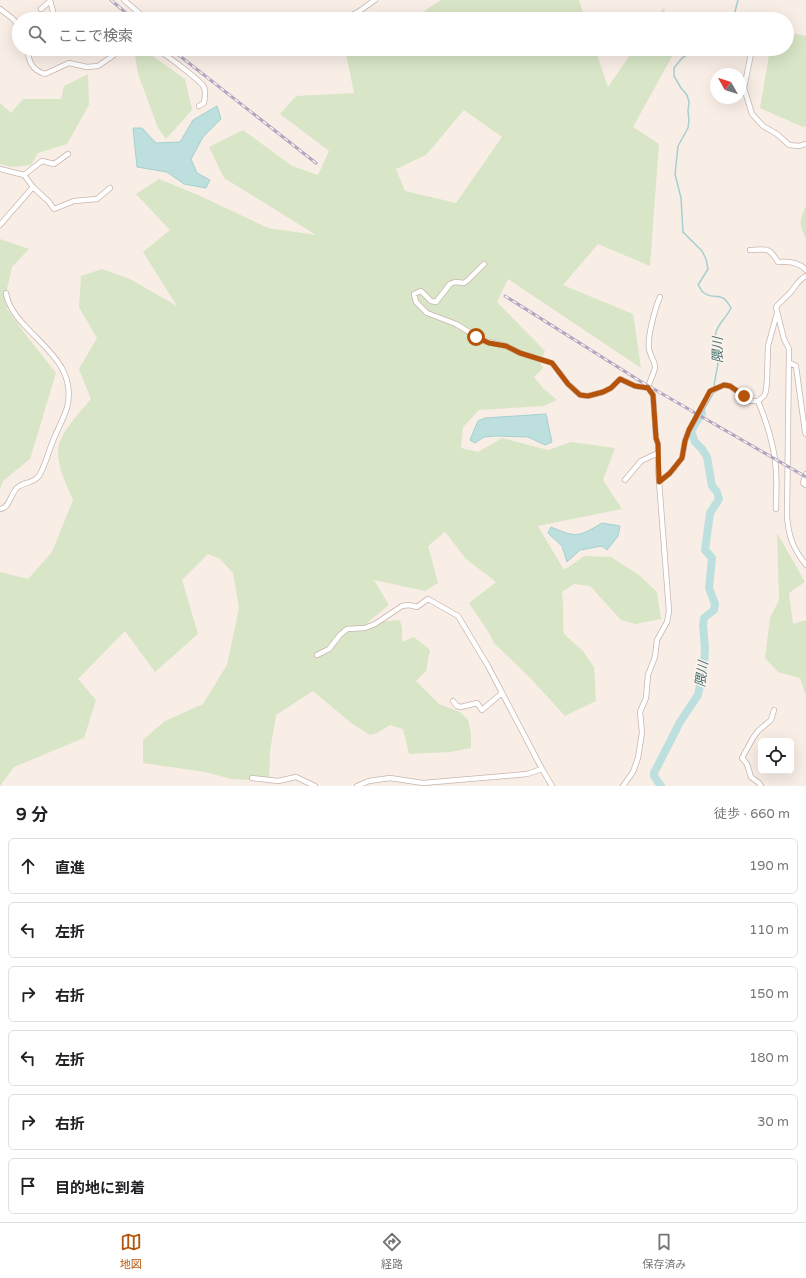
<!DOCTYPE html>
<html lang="ja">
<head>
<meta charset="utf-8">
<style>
  body { margin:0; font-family:"Varela Round","Noto Sans JP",sans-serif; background:#f2f2f2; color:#202124 }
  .controls { position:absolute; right:12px; bottom:12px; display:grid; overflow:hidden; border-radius:6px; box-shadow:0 4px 16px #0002 }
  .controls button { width:36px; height:36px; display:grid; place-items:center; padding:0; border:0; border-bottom:1px solid #e0e0e0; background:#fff; color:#202124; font:20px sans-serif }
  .compass { position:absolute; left:710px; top:68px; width:36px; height:36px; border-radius:50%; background:#fff; box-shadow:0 4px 16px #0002; rotate:309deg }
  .stop { position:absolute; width:12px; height:12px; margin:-9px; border:3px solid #b45309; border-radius:50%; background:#fff }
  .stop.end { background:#b45309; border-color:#fff; box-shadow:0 1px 4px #0008 }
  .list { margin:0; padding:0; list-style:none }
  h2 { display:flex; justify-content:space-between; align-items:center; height:52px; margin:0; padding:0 16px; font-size:17px }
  h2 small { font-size:13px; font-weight:400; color:#757577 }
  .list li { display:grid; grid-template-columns:26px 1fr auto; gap:12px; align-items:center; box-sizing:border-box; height:56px; margin:0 8px 8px; padding:0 8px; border:1px solid #e0e0e0; border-radius:6px }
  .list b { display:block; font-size:15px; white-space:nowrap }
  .list em { font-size:13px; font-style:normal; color:#757577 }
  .icon { flex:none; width:22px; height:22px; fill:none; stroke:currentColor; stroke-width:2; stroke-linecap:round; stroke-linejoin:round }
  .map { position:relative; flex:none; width:806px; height:786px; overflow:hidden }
  .search { position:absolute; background:#fff; box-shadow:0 4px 16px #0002; left:12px; right:12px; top:12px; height:44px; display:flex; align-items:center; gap:10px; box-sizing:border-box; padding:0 14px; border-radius:22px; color:#757577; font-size:15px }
  .sheet { height:436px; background:#fff }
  nav { display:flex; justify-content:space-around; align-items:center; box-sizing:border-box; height:56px; border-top:1px solid #e0e0e0; background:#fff; font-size:11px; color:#757577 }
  nav a { display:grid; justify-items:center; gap:2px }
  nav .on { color:#b45309 }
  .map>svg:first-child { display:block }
  .green { fill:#d8e5c6; fill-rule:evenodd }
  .water { fill:#bde0df; stroke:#a5d0cf }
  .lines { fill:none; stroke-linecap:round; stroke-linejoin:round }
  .stream { stroke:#a5d0cf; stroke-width:1.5 }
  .river { stroke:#bde0df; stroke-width:8 }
  .minor-casing { stroke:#c9b5ae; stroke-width:6 }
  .minor { stroke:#fff; stroke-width:4.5 }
  .rail-casing { stroke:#b0a6c1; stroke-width:3 }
  .rail { stroke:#fcf3ec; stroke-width:1.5; stroke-dasharray:4.5; stroke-linecap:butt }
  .route { stroke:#b45309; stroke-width:5 }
  .labels { text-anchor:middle; stroke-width:3; stroke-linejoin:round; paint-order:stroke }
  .water-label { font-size:13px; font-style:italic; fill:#447272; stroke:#fcf3ec }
</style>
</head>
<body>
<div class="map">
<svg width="806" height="786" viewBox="0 0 806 786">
  <rect width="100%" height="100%" fill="#f9eee6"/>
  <path class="green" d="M441 0H579L585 19H412Z
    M664 8 667 19H655Z
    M787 32 806 36V126L803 127 760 108 770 49H787Z
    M134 49H143L185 79 192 110 166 139 158 128 138 74Z
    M345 49H595L608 87 634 49H675V51L633 127 659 144 650 266 598 244 563 285 633 314 641 368 508 279 497 302 545 351 540 362 543 368 534 377 543 388 557 400 543 406 479 410 463 427 461 448 478 452 502 438 548 450 571 442 615 448 603 480 622 509 538 526 564 570 584 556 611 557 639 575 657 592 661 619 635 624 621 620 590 586 574 584 562 592C564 606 562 620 564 634L583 651 594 667 596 701 565 716 531 679 494 643 489 633 469 603 496 582 466 559 445 532 428 546 438 583 425 591 374 580 389 605 367 623 399 620 400 621 402 627V642L414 637 430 650 426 671 416 681 439 704 460 712 468 720 471 734V748L450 752 409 754 403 729 390 725 377 733 370 735 351 723 313 691 276 715 270 752 269 781 231 779 205 772 143 763V740L165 721 203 704 227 665 239 608 233 573 220 559 208 554 182 580 198 634 155 672 125 631 78 679 96 700 84 738 14 767 0 786V572L28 579 52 552 73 500C67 485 58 469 58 452 57 436 81 411 91 399L79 369 97 338 79 307 81 276 102 269 130 279 177 306 143 252 170 230 136 194 159 179 198 195 268 228 316 235 224 178 209 147 243 130 292 166 318 175 329 151 280 114 296 96 354 93ZM464 110 502 137 456 203 405 191 396 169 426 155Z
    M88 74 89 105 67 144 38 153 31 165 12 167 0 164V103L11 113 23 99H61L64 86Z
    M806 206V238C798 224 800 220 806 206Z
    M0 239 29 249 12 267 7 289 6 301 7 309 26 335 56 373 30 459 3 481 0 489Z
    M777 533 805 582 789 593 793 624 806 620V696L800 678 778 672 765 658 770 618 779 600Z"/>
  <path class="water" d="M217 106 221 119 203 137 191 159 197 173 210 180 206 188 184 184 167 172 137 167 133 128H142L156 143 180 142 193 120Z
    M546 414 552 442 545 445 528 437 496 436 484 437 475 443 470 440 478 421 485 418Z
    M602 523 620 526 618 536 607 550 602 546 580 550 567 562 562 546 548 533 551 527C577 538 578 537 602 523Z"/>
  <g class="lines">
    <path class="stream" d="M733 19 738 0
      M696 49 682 58 674 68V76L681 88 687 95 689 102 688 111 689 120 688 128 678 146 675 174 681 198 683 232 702 251 706 259 708 269 698 285C700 287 701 291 704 293 715 301 721 289 731 308 727 317 719 322 716 332 714 341 717 351 718 360 718 370 714 379 714 388
      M702 413 714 392"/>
    <path class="river" d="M661 786 654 776V773L680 722 698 695 704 666 705 649 703 625 704 618 714 610 715 604 709 588 712 558 705 550 710 513 719 499 717 492 712 486 707 457 702 449 695 442 691 431 702 413"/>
    <defs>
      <path id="minor" d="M50 0 55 19
        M124 0 146 19
        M0 9 12 18 19 26
        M41 9 50 1
        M700 18 718 17 721 19
        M343 19 358 12 375 0
        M27 49C29 62 32 70 45 74L69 63 87 67 98 66 114 55 117 49
        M157 49C166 55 200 80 204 87 206 92 205 97 204 103L199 106
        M752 49 744 88 752 114 763 126 777 134 789 145 799 146 806 144
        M0 169 24 175 33 187 49 202 54 209 74 201 97 199 110 188
        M24 175 42 161 54 164 68 154
        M0 225 33 187
        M750 250C767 249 769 247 778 262 788 261 799 262 806 270
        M484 264 468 280 464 283 455 282 450 284 436 302 431 301 421 291 414 294 416 302 427 313 456 324 484 341 506 346 520 353 552 363 568 384 580 395 588 396 603 392 611 388 620 379 635 386 648 388 653 395 656 438 658 444V468L669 611 667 622 657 640 655 657 648 675 646 698 640 712 642 733 638 758 633 772 623 786
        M806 276C798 280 796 286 790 293 785 298 780 302 776 307L784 339 789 349 787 517C789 538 793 548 806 565
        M790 363 796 366 805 432 806 434
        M648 388C649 382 654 374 655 367 655 361 650 356 649 349 647 338 655 308 660 297
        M758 401C767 423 775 446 776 471 777 483 776 496 776 509
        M806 474 803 483 806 485
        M625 480 641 461 658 453
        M659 482 670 473 682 458 685 441 689 430 711 391 724 385 730 386 750 401H758L764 396 766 391 767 380 768 346 777 313
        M0 509C9 509 11 493 17 488 24 481 31 485 39 476 46 464 49 449 55 436 59 427 64 417 67 408 76 372 50 352 28 329 19 320 8 307 6 293
        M317 655 329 649 340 635 347 629 365 628 375 624 402 606 409 605 417 607 428 599 458 616 488 666 542 769 552 786
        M453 701 457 706 461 707 477 703 482 710 502 693
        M252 778 278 781 296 777 315 786
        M357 786 369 781 390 778 423 783 527 774 542 769
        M761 786 759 783 751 777 747 764 742 758 753 738 758 731 771 720 774 710"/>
    </defs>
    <use href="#minor" class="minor-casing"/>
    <use href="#minor" class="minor"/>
    <defs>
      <path id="rail" d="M111 0 133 19
        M171 49 316 163
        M505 296 640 381 806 477"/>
    </defs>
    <use href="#rail" class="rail-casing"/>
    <use href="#rail" class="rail"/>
  </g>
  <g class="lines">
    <path class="route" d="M476 337 489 343 506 346 520 353 552 363 568 384 580 395 588 396 603 392 611 388 620 379 635 386 648 388 653 395 656 438 658 444 659 482 670 473 682 458 685 441 689 430 710 391 724 385 730 386 744 396"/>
  </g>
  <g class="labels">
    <g class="water-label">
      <text transform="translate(717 350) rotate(-90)" y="5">隈川</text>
      <text transform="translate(701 674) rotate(-82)" y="5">隈川</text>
    </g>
  </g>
</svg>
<div class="controls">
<button><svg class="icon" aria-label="locate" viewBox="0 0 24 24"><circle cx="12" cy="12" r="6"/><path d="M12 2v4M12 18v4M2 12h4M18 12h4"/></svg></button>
</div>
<svg class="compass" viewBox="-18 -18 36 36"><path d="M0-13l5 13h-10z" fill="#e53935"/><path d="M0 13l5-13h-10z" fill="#757577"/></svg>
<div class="stop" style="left:476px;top:337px"></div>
<div class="stop end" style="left:744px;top:396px"></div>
<div class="search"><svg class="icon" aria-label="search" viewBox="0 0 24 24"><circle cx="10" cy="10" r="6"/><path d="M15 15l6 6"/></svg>ここで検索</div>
</div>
<section class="sheet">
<h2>9 分<small>徒歩 · 660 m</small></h2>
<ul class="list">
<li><svg class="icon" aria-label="ahead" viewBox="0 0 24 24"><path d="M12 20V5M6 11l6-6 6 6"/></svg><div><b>直進</b></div><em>190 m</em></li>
<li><svg class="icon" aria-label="left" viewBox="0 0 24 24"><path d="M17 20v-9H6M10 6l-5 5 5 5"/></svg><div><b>左折</b></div><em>110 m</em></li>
<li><svg class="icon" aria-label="right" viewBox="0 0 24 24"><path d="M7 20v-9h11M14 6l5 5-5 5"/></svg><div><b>右折</b></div><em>150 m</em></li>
<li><svg class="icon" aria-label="left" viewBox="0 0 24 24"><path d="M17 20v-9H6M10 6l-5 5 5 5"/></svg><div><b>左折</b></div><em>180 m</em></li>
<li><svg class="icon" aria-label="right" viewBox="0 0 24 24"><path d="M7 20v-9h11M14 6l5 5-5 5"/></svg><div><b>右折</b></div><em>30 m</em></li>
<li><svg class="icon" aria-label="arrive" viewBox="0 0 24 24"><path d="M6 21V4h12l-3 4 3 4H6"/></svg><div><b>目的地に到着</b></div></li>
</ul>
</section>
<nav>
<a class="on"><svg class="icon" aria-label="map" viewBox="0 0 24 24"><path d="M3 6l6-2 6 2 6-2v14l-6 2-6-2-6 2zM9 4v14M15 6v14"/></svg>地図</a>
<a><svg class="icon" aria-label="directions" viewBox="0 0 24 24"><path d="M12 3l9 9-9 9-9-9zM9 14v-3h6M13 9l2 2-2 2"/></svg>経路</a>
<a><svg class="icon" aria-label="saved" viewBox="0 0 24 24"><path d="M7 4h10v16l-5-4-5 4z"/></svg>保存済み</a>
</nav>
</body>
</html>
